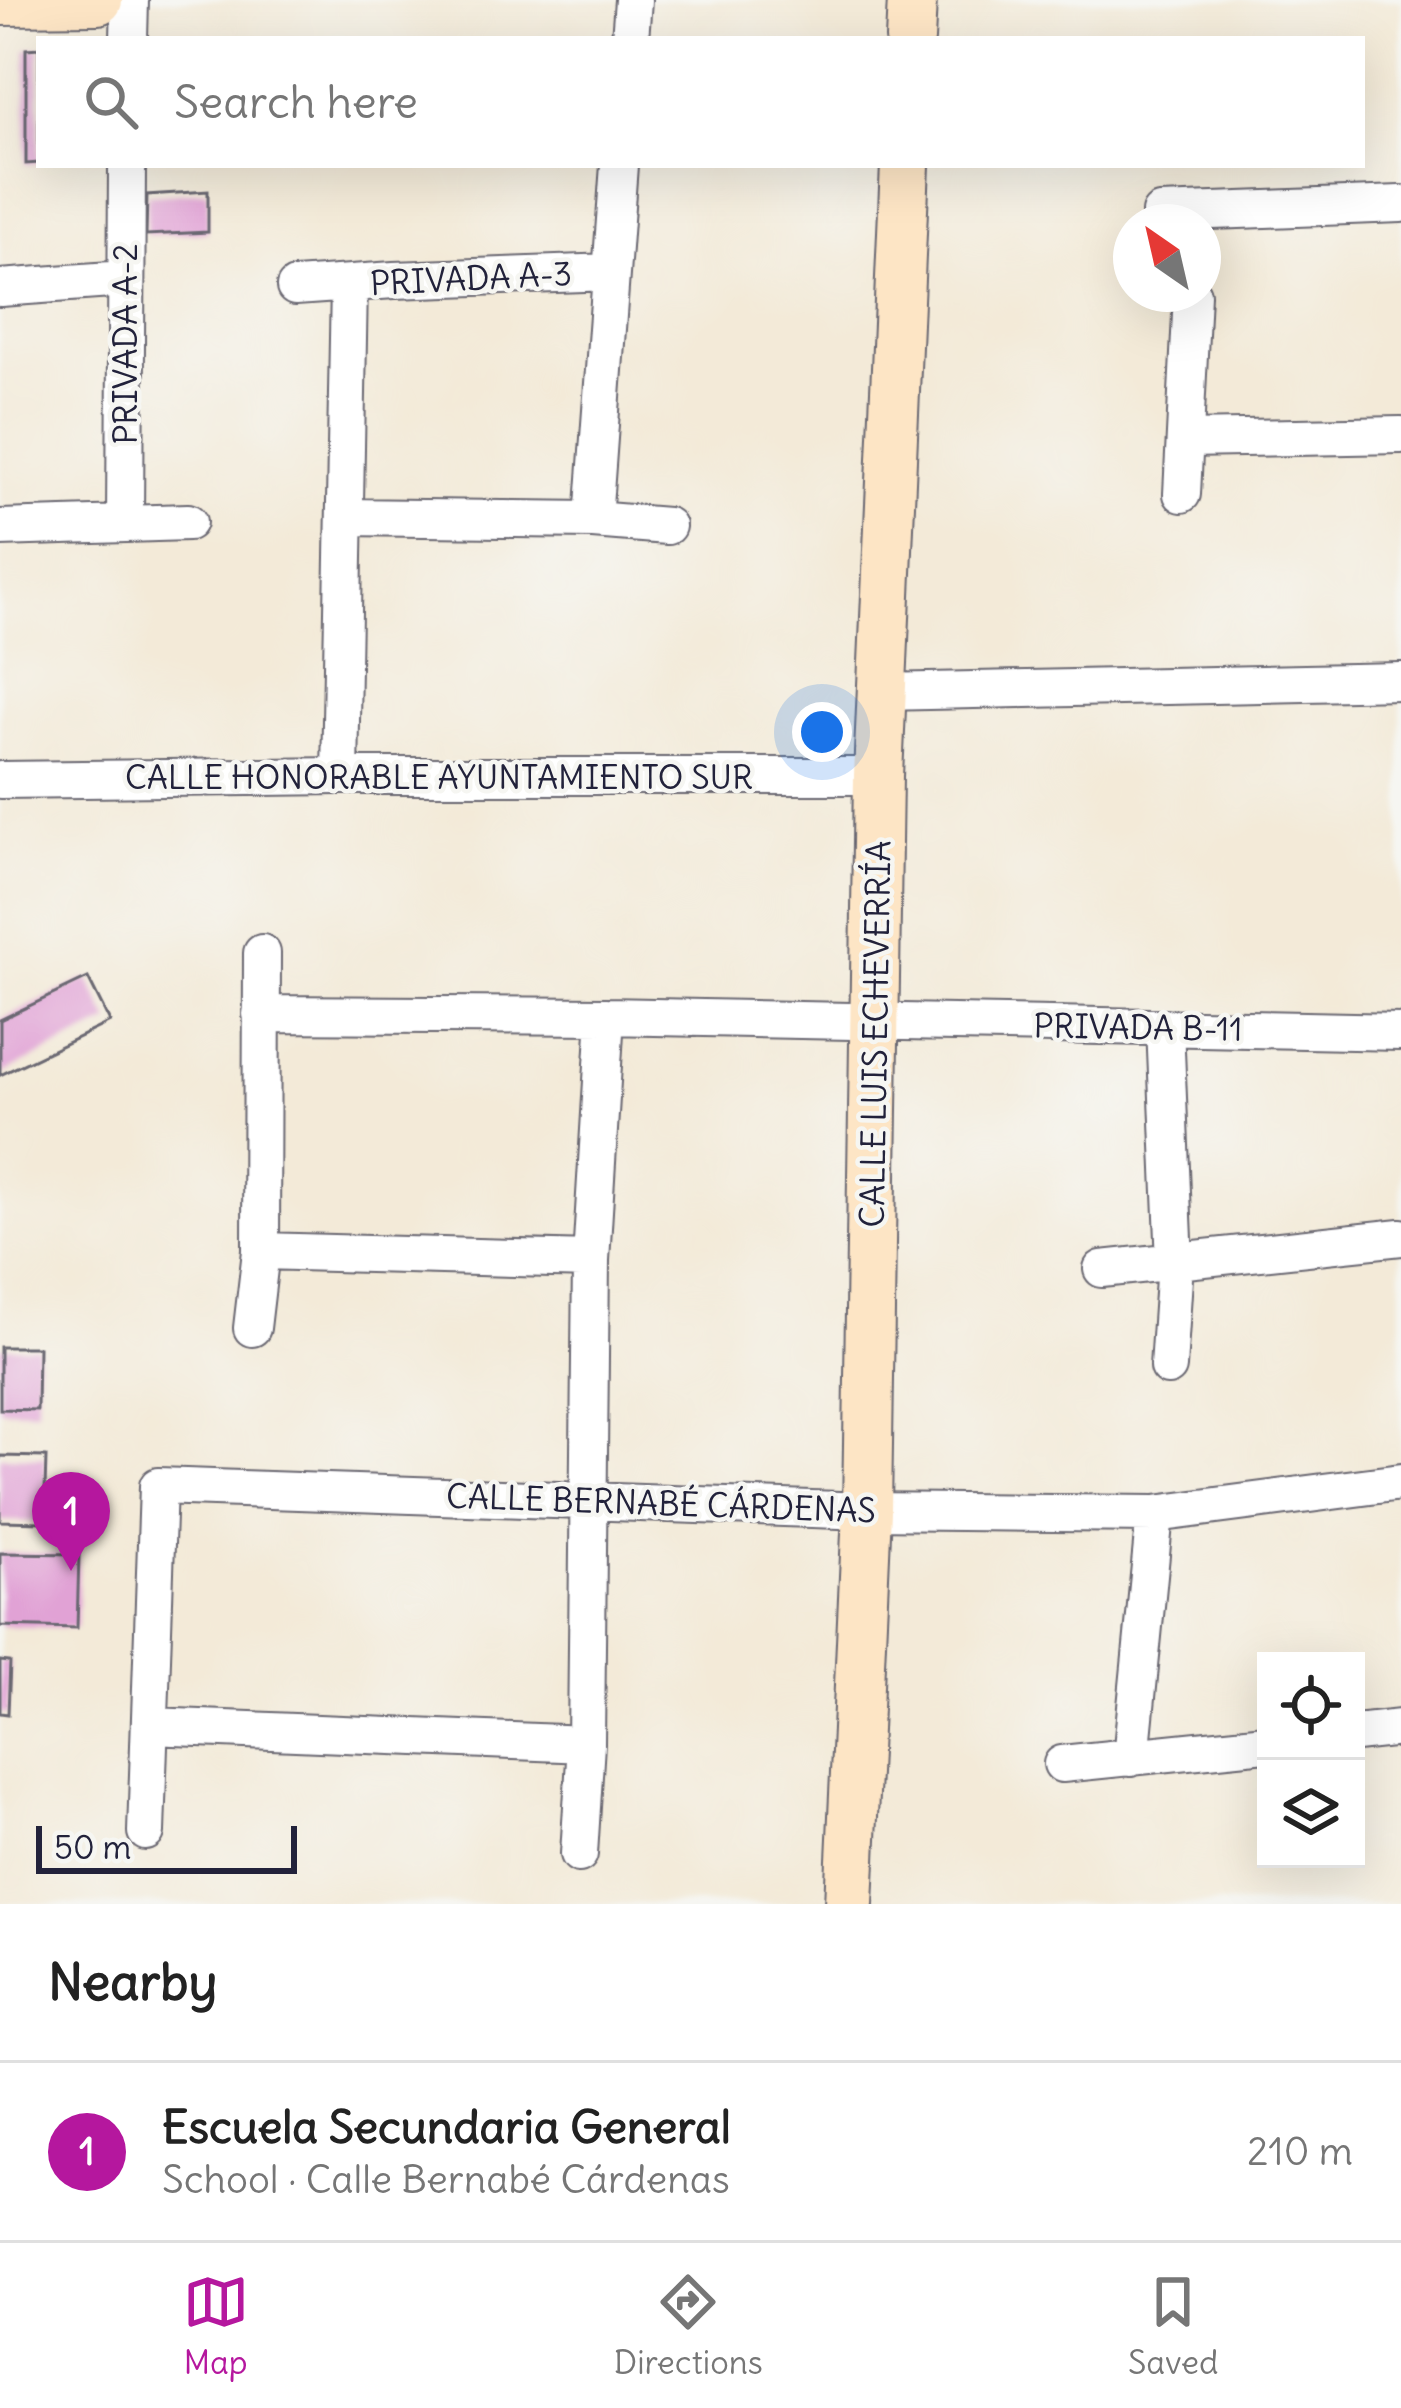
<!DOCTYPE html>
<html lang="en">
<head>
<meta charset="utf-8">
<style>
  body { margin:0; font-family:Delius,sans-serif; background:#f6f6f6; color:#222 }
  .controls { position:absolute; right:36px; bottom:36px; display:grid; overflow:hidden; border-radius:0px; box-shadow:0 12px 48px #0002 }
  .controls button { width:108px; height:108px; display:grid; place-items:center; padding:0; border:0; border-bottom:3px solid #e0e0e0; background:#fff; color:#222; font:60px sans-serif }
  .compass { position:absolute; left:1113px; top:204px; width:108px; height:108px; border-radius:50%; background:#fff; box-shadow:0 12px 48px #0002; rotate:326deg }
  .scale { position:absolute; left:36px; bottom:30px; width:261px; box-sizing:border-box; padding-left:12px; border:6px solid #22223b; border-top:0; font-size:33px; line-height:42px; white-space:nowrap; color:#22223b; -webkit-text-stroke:9px #f6f6f2; paint-order:stroke }
  .you { position:absolute; left:822px; top:732px; width:42px; height:42px; margin:-30px; border:9px solid #fff; border-radius:50%; background:#1a73e8; box-shadow:0 0 0 18px #1a73e833 }
  .badge { display:grid; place-items:center; width:78px; height:78px; border-radius:50%; background:#b5179e; color:#fff; font-size:39px; font-weight:700 }
  .pin { position:absolute; translate:-50% -99px; filter:drop-shadow(0 3px 6px #0008) }
  .pin::after { content:''; position:absolute; top:63px; width:42px; height:36px; background:inherit; clip-path:polygon(0 0,100% 0,50% 100%) }
  .list { margin:0; padding:0; list-style:none }
  h2 { display:flex; justify-content:space-between; align-items:center; height:156px; margin:0; padding:0 48px; font-size:51px }
  h2 small { font-size:39px; font-weight:400; color:#767676 }
  .list li { display:grid; grid-template-columns:78px 1fr auto; gap:36px; align-items:center; box-sizing:border-box; height:180px; padding:0 48px; border-top:3px solid #e0e0e0 }
  .list b { display:block; font-size:45px; white-space:nowrap }
  .list p { margin:0; font-size:39px; white-space:nowrap; color:#767676 }
  .list em { font-size:39px; font-style:normal; color:#767676 }
  .icon { flex:none; width:66px; height:66px; fill:none; stroke:currentColor; stroke-width:2; stroke-linecap:round; stroke-linejoin:round }
  .map { position:relative; flex:none; width:1401px; height:1904px; overflow:hidden }
  .search { position:absolute; background:#fff; box-shadow:0 12px 48px #0002; left:36px; right:36px; top:36px; height:132px; display:flex; align-items:center; gap:30px; box-sizing:border-box; padding:0 42px; border-radius:0px; color:#767676; font-size:45px }
  .sheet { height:336px; background:#fff }
  nav { display:flex; justify-content:space-around; align-items:center; box-sizing:border-box; height:168px; border-top:3px solid #e0e0e0; background:#fff; font-size:33px; color:#767676 }
  nav a { display:grid; justify-items:center; gap:6px }
  nav .on { color:#b5179e }
  .map>svg:first-child { display:block }
  .building { fill:#e1a2d5 }
  .lines { fill:none; stroke-linecap:round; stroke-linejoin:round }
  .street-casing { stroke:#6b6872; stroke-width:40 }
  .secondary-casing { stroke:#6b6872; stroke-width:52 }
  .street { stroke:#fff; stroke-width:36 }
  .secondary { stroke:#fde5c5; stroke-width:48 }
  .labels { text-anchor:middle; stroke-width:9; stroke-linejoin:round; paint-order:stroke }
  .street-label { font-size:33px; fill:#22223b; stroke:#f6f6f2 }
</style>
</head>
<body>
<div class="map">
<svg width="1401" height="1904" viewBox="0 0 1401 1904">
  <rect width="100%" height="100%" fill="#f6f6f2"/>
  <filter id="ink" filterUnits="userSpaceOnUse"><feTurbulence type="fractalNoise" baseFrequency=".00833" numOctaves="2"/><feDisplacementMap in="SourceGraphic" scale="24" xChannelSelector="R" yChannelSelector="G"/><feConvolveMatrix kernelMatrix="1 2 1 2 8 2 1 2 1" color-interpolation-filters="sRGB"/></filter>
  <filter id="wash" filterUnits="userSpaceOnUse"><feTurbulence type="fractalNoise" baseFrequency=".004" numOctaves="4" result="noise"/><feDisplacementMap in="SourceGraphic" scale="48" xChannelSelector="R" yChannelSelector="G"/><feGaussianBlur stdDeviation="2.7" result="paint"/><feColorMatrix in="noise" values="0 0 0 0 0 0 0 0 0 0 0 0 0 0 0 0 0 1.4 0 .05"/><feComposite in="paint" operator="in"/></filter>
  <g filter="url(#wash)">
    <rect width="100%" height="100%" fill="#f3ead8"/>
    <g id="blocks">
      <path class="building" d="M39 48V163L26 164V49Z
        M208 191V232L146 235 147 195Z
        M88 978 110 1022 0 1075V1020Z
        M0 1347H38L37 1410 0 1409Z
        M0 1456 46 1457 44 1522 0 1521Z
        M0 1553 79 1554 77 1628 0 1626Z
        M0 1661 10 1662 8 1714 0 1713Z"/>
    </g>
  </g>
  <g filter="url(#ink)">
    <use href="#blocks" fill-opacity="0" stroke="#6b6872" stroke-width="3"/>
    <g class="lines">
      <defs>
        <path id="street" d="M129 39 130 0
          M630 39 633 0
          M1160 213 1401 204
          M295 287 394 280 611 272
          M0 288 125 279
          M1186 439 1401 435
          M1182 494 1192 294
          M345 517 593 520 667 526
          M593 520 619 165
          M125 523 127 165
          M0 528 188 522
          M883 692 1401 681
          M340 776 349 284
          M0 780 340 776H878
          M261 1014 606 1016 1401 1032
          M1165 1027 1175 1263 1168 1367
          M261 1251 591 1260
          M1102 1269 1401 1237
          M252 1328 261 1251 262 953
          M151 1726 586 1744
          M1356 1733 1401 1728
          M1131 1758 1155 1514
          M1062 1764 1266 1743
          M146 1832 158 1486 867 1511 1155 1514 1401 1482
          M579 1854 586 1744 591 1260 606 1016"/>
        <path id="secondary" d="M0 1 98 0
          M910 39 912 0
          M849 1904 867 1511 878 776 905 165"/>
      </defs>
      <use href="#street" class="street-casing"/>
      <use href="#secondary" class="secondary-casing"/>
      <use href="#street" class="street"/>
      <use href="#secondary" class="secondary"/>
    </g>
  </g>
  <g class="labels">
    <g class="street-label">
      <text transform="translate(471 278) rotate(-3)" y="12">PRIVADA A-3</text>
      <text transform="translate(125 344) rotate(-90)" y="12">PRIVADA A-2</text>
      <text x="439" y="789">CALLE HONORABLE AYUNTAMIENTO SUR</text>
      <text transform="translate(1138 1027) rotate(1)" y="12">PRIVADA B-11</text>
      <text transform="translate(875 1034) rotate(-89)" y="12">CALLE LUIS ECHEVERRÍA</text>
      <text transform="translate(661 1503) rotate(2)" y="12">CALLE BERNABÉ CÁRDENAS</text>
    </g>
  </g>
</svg>
<div class="controls">
<button><svg class="icon" aria-label="locate" viewBox="0 0 24 24"><circle cx="12" cy="12" r="6"/><path d="M12 2v4M12 18v4M2 12h4M18 12h4"/></svg></button>
<button><svg class="icon" aria-label="layers" viewBox="0 0 24 24"><path d="M12 4l9 5-9 5-9-5zM3 14l9 5 9-5"/></svg></button>
</div>
<svg class="compass" viewBox="-18 -18 36 36"><path d="M0-13l5 13h-10z" fill="#e53935"/><path d="M0 13l5-13h-10z" fill="#767676"/></svg>
<div class="scale">50 m</div>
<div class="you"></div>
<div class="pin badge" style="left:71px;top:1571px">1</div>
<div class="search"><svg class="icon" aria-label="search" viewBox="0 0 24 24"><circle cx="10" cy="10" r="6"/><path d="M15 15l6 6"/></svg>Search here</div>
</div>
<section class="sheet">
<h2>Nearby<small></small></h2>
<ul class="list">
<li><span class="badge">1</span><div><b>Escuela Secundaria General</b><p>School · Calle Bernabé Cárdenas</p></div><em>210 m</em></li>
</ul>
</section>
<nav>
<a class="on"><svg class="icon" aria-label="map" viewBox="0 0 24 24"><path d="M3 6l6-2 6 2 6-2v14l-6 2-6-2-6 2zM9 4v14M15 6v14"/></svg>Map</a>
<a><svg class="icon" aria-label="directions" viewBox="0 0 24 24"><path d="M12 3l9 9-9 9-9-9zM9 14v-3h6M13 9l2 2-2 2"/></svg>Directions</a>
<a><svg class="icon" aria-label="saved" viewBox="0 0 24 24"><path d="M7 4h10v16l-5-4-5 4z"/></svg>Saved</a>
</nav>
</body>
</html>
